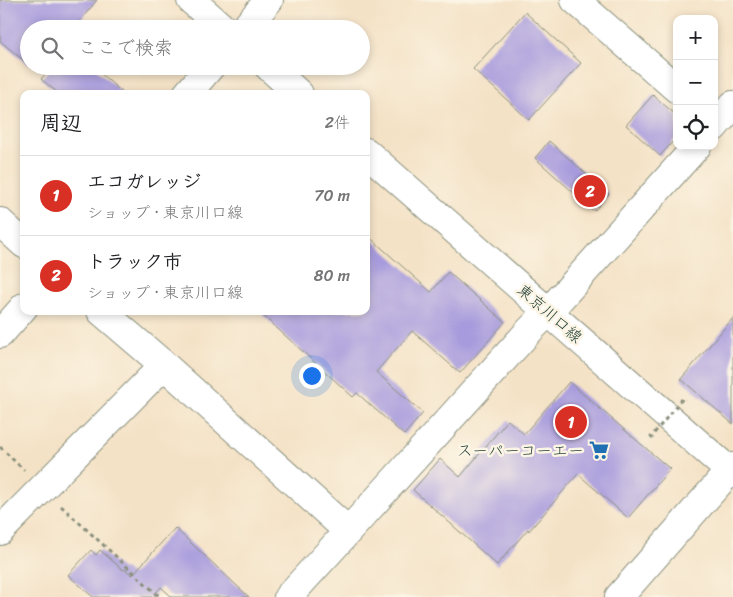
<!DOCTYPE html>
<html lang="ja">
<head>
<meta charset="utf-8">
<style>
  body { margin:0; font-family:Sriracha,"Klee One",sans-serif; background:#f2f2f2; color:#202124 }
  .controls { position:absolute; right:15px; top:15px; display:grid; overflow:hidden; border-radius:10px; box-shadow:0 2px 8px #0003 }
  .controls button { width:45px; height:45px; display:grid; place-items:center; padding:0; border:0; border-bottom:1px solid #e0e0e0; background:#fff; color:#202124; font:25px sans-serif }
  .you { position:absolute; left:311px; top:375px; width:18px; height:18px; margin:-12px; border:4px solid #fff; border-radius:50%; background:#1a73e8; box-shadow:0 0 0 8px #1a73e833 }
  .badge { display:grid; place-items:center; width:32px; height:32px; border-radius:50%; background:#d93025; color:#fff; font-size:16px; font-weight:700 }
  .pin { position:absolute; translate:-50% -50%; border:2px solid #fff; box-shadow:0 1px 5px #0006 }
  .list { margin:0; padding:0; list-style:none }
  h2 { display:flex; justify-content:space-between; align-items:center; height:65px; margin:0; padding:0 20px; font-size:21px }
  h2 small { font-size:16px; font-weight:400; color:#757577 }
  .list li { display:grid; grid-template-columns:32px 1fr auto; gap:15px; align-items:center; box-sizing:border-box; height:80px; padding:0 20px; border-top:1px solid #e0e0e0 }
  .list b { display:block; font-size:19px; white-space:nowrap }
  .list p { margin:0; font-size:16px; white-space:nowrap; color:#757577 }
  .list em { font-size:16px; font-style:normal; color:#757577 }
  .icon { flex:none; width:28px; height:28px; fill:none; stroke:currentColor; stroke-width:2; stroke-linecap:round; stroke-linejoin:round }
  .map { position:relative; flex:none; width:733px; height:597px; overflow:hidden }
  .search { position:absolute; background:#fff; box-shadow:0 2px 8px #0003; left:20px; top:20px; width:350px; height:55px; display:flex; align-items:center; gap:12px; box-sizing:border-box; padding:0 18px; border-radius:28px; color:#757577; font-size:19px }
  .panel { position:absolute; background:#fff; box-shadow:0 2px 8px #0003; left:20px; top:90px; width:350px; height:225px; border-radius:10px }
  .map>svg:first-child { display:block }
  .building { fill:#a89bdd }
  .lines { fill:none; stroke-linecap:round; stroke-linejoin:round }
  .minor-casing { stroke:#8a907d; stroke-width:30 }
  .major-casing { stroke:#8a907d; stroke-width:30 }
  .path { stroke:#8a907d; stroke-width:3; stroke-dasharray:4 4; stroke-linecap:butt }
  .minor { stroke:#fff; stroke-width:28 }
  .major { stroke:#fff; stroke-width:28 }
  .path-bridge { stroke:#8a907d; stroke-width:3; stroke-dasharray:4 4; stroke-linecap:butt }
  .labels { text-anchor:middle; stroke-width:5; stroke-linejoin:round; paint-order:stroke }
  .street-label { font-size:16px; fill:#1f3d34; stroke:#fcf5e5 }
  .poi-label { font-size:16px; fill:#1f3d34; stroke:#fcf5e5; text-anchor:end }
</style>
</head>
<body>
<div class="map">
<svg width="733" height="597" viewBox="0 0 733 597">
  <rect width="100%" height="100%" fill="#fcf5e5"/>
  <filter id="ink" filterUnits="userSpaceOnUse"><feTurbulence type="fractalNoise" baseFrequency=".02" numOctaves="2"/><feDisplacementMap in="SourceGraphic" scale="10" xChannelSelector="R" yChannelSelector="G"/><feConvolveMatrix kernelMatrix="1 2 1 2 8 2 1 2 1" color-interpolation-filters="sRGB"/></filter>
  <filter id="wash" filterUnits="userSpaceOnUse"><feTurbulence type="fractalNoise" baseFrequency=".0096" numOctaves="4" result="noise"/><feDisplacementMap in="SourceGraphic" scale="20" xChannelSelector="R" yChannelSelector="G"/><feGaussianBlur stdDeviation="1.12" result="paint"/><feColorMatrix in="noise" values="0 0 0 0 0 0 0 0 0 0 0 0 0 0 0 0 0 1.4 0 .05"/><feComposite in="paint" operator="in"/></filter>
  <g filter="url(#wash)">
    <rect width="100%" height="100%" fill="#f4e2c6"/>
    <g id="blocks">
      <path class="building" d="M0 0H97L73 29H29V65L0 41Z
        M525 12 581 63 529 120 473 69Z
        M52 66H92L124 94H59L41 79Z
        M653 95 677 116V137L660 156 626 125Z
        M549 141 609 194 594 211 535 158Z
        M366 234 431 292 448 272 505 322 460 373 412 331 376 372 423 413 404 435 357 393 353 397 258 311H366Z
        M733 318V424L681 379Z
        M569 382 670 469 628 518 578 474 529 531 528 529 497 565 413 490 440 459 460 477 508 420 524 434Z
        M175 528 249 597H172L161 587 154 595 156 597H93L68 575 91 550 96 555 100 550 123 570 125 569 132 575Z"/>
    </g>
  </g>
  <g filter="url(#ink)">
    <use href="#blocks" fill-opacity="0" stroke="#8a907d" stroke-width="1"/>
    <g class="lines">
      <defs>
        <path id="minor" d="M575 0 677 89
          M244 29 269 0
          M187 94 211 66
          M714 127 733 105
          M0 222 24 244
          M101 311 164 365 348 531
          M0 334 24 307
          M0 531 164 365
          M288 597 362 516 530 330 549 311 697 146
          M619 597 733 467"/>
        <path id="major" d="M191 0 224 29
          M268 66 299 94
          M366 152 733 474"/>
      </defs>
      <use href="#minor" class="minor-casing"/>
      <use href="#major" class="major-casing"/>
      <path class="path" d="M0 447 24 470
        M61 506 160 597"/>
      <use href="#minor" class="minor"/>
      <use href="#major" class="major"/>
      <path class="path-bridge" d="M653 439 651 437 683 398 685 400"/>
    </g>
  </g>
  <defs>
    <symbol id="supermarket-bare" viewBox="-9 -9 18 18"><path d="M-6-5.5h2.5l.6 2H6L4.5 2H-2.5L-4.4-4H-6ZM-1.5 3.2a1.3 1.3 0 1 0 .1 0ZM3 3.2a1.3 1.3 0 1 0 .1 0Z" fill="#1f6fb2" stroke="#fcf5e5" stroke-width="2.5" paint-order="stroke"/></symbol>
  </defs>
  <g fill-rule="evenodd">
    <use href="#supermarket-bare" x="585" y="436" width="28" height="28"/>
  </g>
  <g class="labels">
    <g class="street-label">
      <text transform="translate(550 313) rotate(41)" y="6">東京川口線</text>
    </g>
    <g class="poi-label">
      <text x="584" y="456">スーパーコーエー</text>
    </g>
  </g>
</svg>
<div class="controls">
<button>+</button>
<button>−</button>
<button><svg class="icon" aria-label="locate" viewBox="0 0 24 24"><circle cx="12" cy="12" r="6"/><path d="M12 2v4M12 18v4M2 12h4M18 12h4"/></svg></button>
</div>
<div class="you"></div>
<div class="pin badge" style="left:571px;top:422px">1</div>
<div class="pin badge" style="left:590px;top:191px">2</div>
<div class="search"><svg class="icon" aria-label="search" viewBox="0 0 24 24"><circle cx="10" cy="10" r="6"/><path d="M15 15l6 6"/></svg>ここで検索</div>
<section class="panel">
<h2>周辺<small>2件</small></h2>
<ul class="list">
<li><span class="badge">1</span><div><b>エコガレッジ</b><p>ショップ · 東京川口線</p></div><em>70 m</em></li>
<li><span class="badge">2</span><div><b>トラック市</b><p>ショップ · 東京川口線</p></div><em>80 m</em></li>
</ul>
</section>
</div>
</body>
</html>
